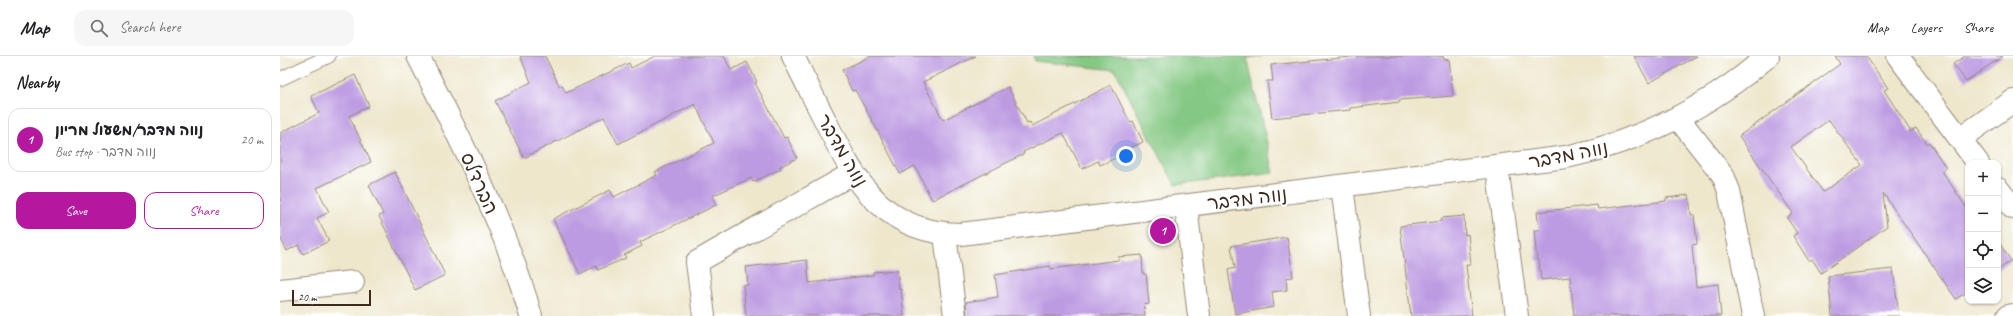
<!DOCTYPE html>
<html lang="en">
<head>
<meta charset="utf-8">
<style>
  body { margin:0; font-family:Caveat,"Playpen Sans Hebrew",sans-serif; background:#f6f6f6; color:#202124 }
  .controls { position:absolute; right:12px; bottom:12px; display:grid; overflow:hidden; border-radius:8px; box-shadow:0 1px 3px #0004 }
  .controls button { width:36px; height:36px; display:grid; place-items:center; padding:0; border:0; border-bottom:1px solid #e0e0e0; background:#fff; color:#202124; font:20px sans-serif }
  .scale { position:absolute; left:12px; bottom:10px; width:79px; box-sizing:border-box; padding-left:4px; border:2px solid #3b2a1e; border-top:0; font-size:11px; line-height:14px; white-space:nowrap; color:#3b2a1e; -webkit-text-stroke:3px #fff; paint-order:stroke }
  .you { position:absolute; left:846px; top:100px; width:14px; height:14px; margin:-10px; border:3px solid #fff; border-radius:50%; background:#1a73e8; box-shadow:0 0 0 6px #1a73e833 }
  .badge { display:grid; place-items:center; width:26px; height:26px; border-radius:50%; background:#b5179e; color:#fff; font-size:13px; font-weight:700 }
  .pin { position:absolute; translate:-50% -50%; border:2px solid #fff; box-shadow:0 1px 4px #0006 }
  .list { margin:0; padding:0; list-style:none }
  h2 { display:flex; justify-content:space-between; align-items:center; height:52px; margin:0; padding:0 16px; font-size:17px }
  h2 small { font-size:13px; font-weight:400; color:#757577 }
  .list li { display:grid; grid-template-columns:26px 1fr auto; gap:12px; align-items:center; box-sizing:border-box; height:64px; margin:0 8px 8px; padding:0 8px; border:1px solid #e0e0e0; border-radius:12px }
  .list b { display:block; font-size:15px; white-space:nowrap }
  .list p { margin:0; font-size:13px; white-space:nowrap; color:#757577 }
  .list em { font-size:13px; font-style:normal; color:#757577 }
  .actions { display:flex; gap:8px; padding:12px 16px }
  .actions a { flex:1; padding:9px 0; border:1px solid #b5179e; border-radius:12px; text-align:center; font-size:14px; color:#b5179e }
  .actions .main { background:#b5179e; color:#fff }
  .icon { flex:none; width:22px; height:22px; fill:none; stroke:currentColor; stroke-width:2; stroke-linecap:round; stroke-linejoin:round }
  .map { position:relative; flex:none; width:1733px; height:260px; overflow:hidden }
  header { display:flex; align-items:center; gap:24px; box-sizing:border-box; height:56px; padding:0 20px; background:#fff; border-bottom:1px solid #e0e0e0 }
  header strong { font-size:19px }
  nav { display:flex; gap:22px; margin-inline-start:auto; font-size:14px }
  .search { width:280px; height:36px; background:#f6f6f6; display:flex; align-items:center; gap:10px; box-sizing:border-box; padding:0 14px; border-radius:12px; color:#757577; font-size:15px }
  main { display:flex }
  aside { flex:1; background:#fff }
  .map>svg:first-child { display:block }
  .green { fill:#84c883; stroke:#607950 }
  .building { fill:#bd9be2; fill-rule:evenodd }
  .lines { fill:none; stroke-linecap:round; stroke-linejoin:round }
  .lane-casing { stroke:#948875; stroke-width:15 }
  .street-casing { stroke:#948875; stroke-width:24 }
  .lane { stroke:#fff; stroke-width:13 }
  .street { stroke:#fff; stroke-width:22 }
  .labels { text-anchor:middle; stroke-width:4; stroke-linejoin:round; paint-order:stroke }
  .street-label { font-size:19px; fill:#3b2a1e; stroke:#fff }
</style>
</head>
<body>
<header>
<strong>Map</strong>
<div class="search"><svg class="icon" aria-label="search" viewBox="0 0 24 24"><circle cx="10" cy="10" r="6"/><path d="M15 15l6 6"/></svg>Search here</div>
<nav><a>Map</a><a>Layers</a><a>Share</a></nav>
</header>
<main>
<aside>
<h2>Nearby<small></small></h2>
<ul class="list">
<li><span class="badge">1</span><div><b>נווה מדבר/משעול מריון</b><p>Bus stop · נווה מדבר</p></div><em>20 m</em></li>
</ul>
<div class="actions"><a class="main">Save</a><a>Share</a></div>
</aside>
<div class="map">
<svg width="1733" height="260" viewBox="0 0 1733 260">
  <rect width="100%" height="100%" fill="#fff"/>
  <filter id="ink" filterUnits="userSpaceOnUse"><feTurbulence type="fractalNoise" baseFrequency=".025" numOctaves="2"/><feDisplacementMap in="SourceGraphic" scale="8" xChannelSelector="R" yChannelSelector="G"/><feConvolveMatrix kernelMatrix="1 2 1 2 8 2 1 2 1" color-interpolation-filters="sRGB"/></filter>
  <filter id="wash" filterUnits="userSpaceOnUse"><feTurbulence type="fractalNoise" baseFrequency=".012" numOctaves="4" result="noise"/><feDisplacementMap in="SourceGraphic" scale="16" xChannelSelector="R" yChannelSelector="G"/><feGaussianBlur stdDeviation="0.9" result="paint"/><feColorMatrix in="noise" values="0 0 0 0 0 0 0 0 0 0 0 0 0 0 0 0 0 1.4 0 .05"/><feComposite in="paint" operator="in"/></filter>
  <g filter="url(#wash)">
    <rect width="100%" height="100%" fill="#eee7cc"/>
    <path class="green" d="M753 0H982L967 2 994 117 895 129 835 14 755 5Z"/>
    <g id="blocks">
      <path class="building" d="M240 0H265L280 31 282 29 286 37 349 7 351 12 375 0H444L451 14 467 6 477 26 475 27 504 82 507 81 517 102 499 111 501 113 473 126 471 122 432 140 436 149 360 186 362 190 344 199 346 202 318 214 316 210 300 218 273 163 330 134 334 141 377 119 375 116 434 87 415 48 338 88 324 61 244 102 215 45 251 26Z
        M591 0H696L643 26 663 64 728 31 747 67 750 66 752 70 831 29 850 66 853 65 863 86 846 94 847 97 820 109 818 105 802 113 783 77 743 96 744 98 652 144 635 110 620 118 595 70 575 34 572 35 562 14Z
        M1080 0H1163L1164 4 1169 3 1173 40 1119 44 1120 46 1070 52V54L992 62 987 25H993L991 9Z
        M1354 0H1417L1369 27Z
        M1555 0H1586L1608 32 1604 34 1631 76 1636 72 1647 88 1649 86 1666 112 1662 115 1688 154V235L1676 243 1603 137 1607 170 1541 217 1532 203 1529 205 1513 180 1517 177 1507 162 1513 157 1459 80 1560 8ZM1549 64 1582 109 1543 136 1511 91Z
        M1685 0H1723L1686 25 1673 8Z
        M75 19 89 50 69 60 91 106 37 132 49 156 37 162 49 185 23 198 18 189 7 195 0 181V77L39 57 31 40Z
        M115 116 165 219 135 234 99 160 103 158 89 129Z
        M1409 139 1411 159 1414 158 1417 188 1412 189 1416 231 1438 228 1441 260H1294L1290 221 1261 224 1259 204 1257 205 1254 174H1259L1257 156 1317 149 1318 153 1386 145V142Z
        M1184 160 1185 179 1188 178 1191 209H1186L1192 260H1131L1120 170 1161 165V162Z
        M1007 181 1013 221 1006 222 1007 234 992 236 994 251 955 258 948 214 955 212 951 190Z
        M1720 188 1731 205 1718 214V189Z
        M862 199 863 218H866L869 248 864 249 865 260H687L686 246 718 241 715 219 770 210 771 213 839 204 838 201Z
        M527 204 529 227 593 219V216L617 214 619 234 621 233 624 260H466L463 229H468L466 211Z
        M1613 213 1619 260H1552L1548 220Z"/>
    </g>
  </g>
  <g filter="url(#ink)">
    <use href="#blocks" fill-opacity="0" stroke="#948875" stroke-width="1"/>
    <g class="lines">
      <defs>
        <path id="lane" d="M0 23 49 0"/>
        <path id="street" d="M138 0C181 84 225 169 251 260
          M513 0C524 23 536 46 547 68 576 129 607 178 681 178L1286 101C1362 85 1429 51 1488 0
          M1618 0 1698 107
          M1398 62 1443 119 1449 135 1473 260
          M1680 83 1733 45
          M1217 110 1237 260
          M1062 130 1079 260
          M1718 133 1733 152
          M906 150 919 260
          M665 178 675 260
          M0 234 73 226
          M424 260 417 206 573 117
          M1728 260 1733 259"/>
      </defs>
      <use href="#lane" class="lane-casing"/>
      <use href="#street" class="street-casing"/>
      <use href="#lane" class="lane"/>
      <use href="#street" class="street"/>
    </g>
  </g>
  <g class="labels">
    <g class="street-label">
      <text transform="translate(563 94) rotate(60)" y="7">נווה מדבר</text>
      <text transform="translate(1288 98) rotate(-11)" y="7">נווה מדבר</text>
      <text transform="translate(200 127) rotate(66)" y="7">הברדלס</text>
      <text transform="translate(967 142) rotate(-7)" y="7">נווה מדבר</text>
    </g>
  </g>
</svg>
<div class="controls">
<button>+</button>
<button>−</button>
<button><svg class="icon" aria-label="locate" viewBox="0 0 24 24"><circle cx="12" cy="12" r="6"/><path d="M12 2v4M12 18v4M2 12h4M18 12h4"/></svg></button>
<button><svg class="icon" aria-label="layers" viewBox="0 0 24 24"><path d="M12 4l9 5-9 5-9-5zM3 14l9 5 9-5"/></svg></button>
</div>
<div class="scale">20 m</div>
<div class="you"></div>
<div class="pin badge" style="left:883px;top:175px">1</div>
</div>
</main>
</body>
</html>
